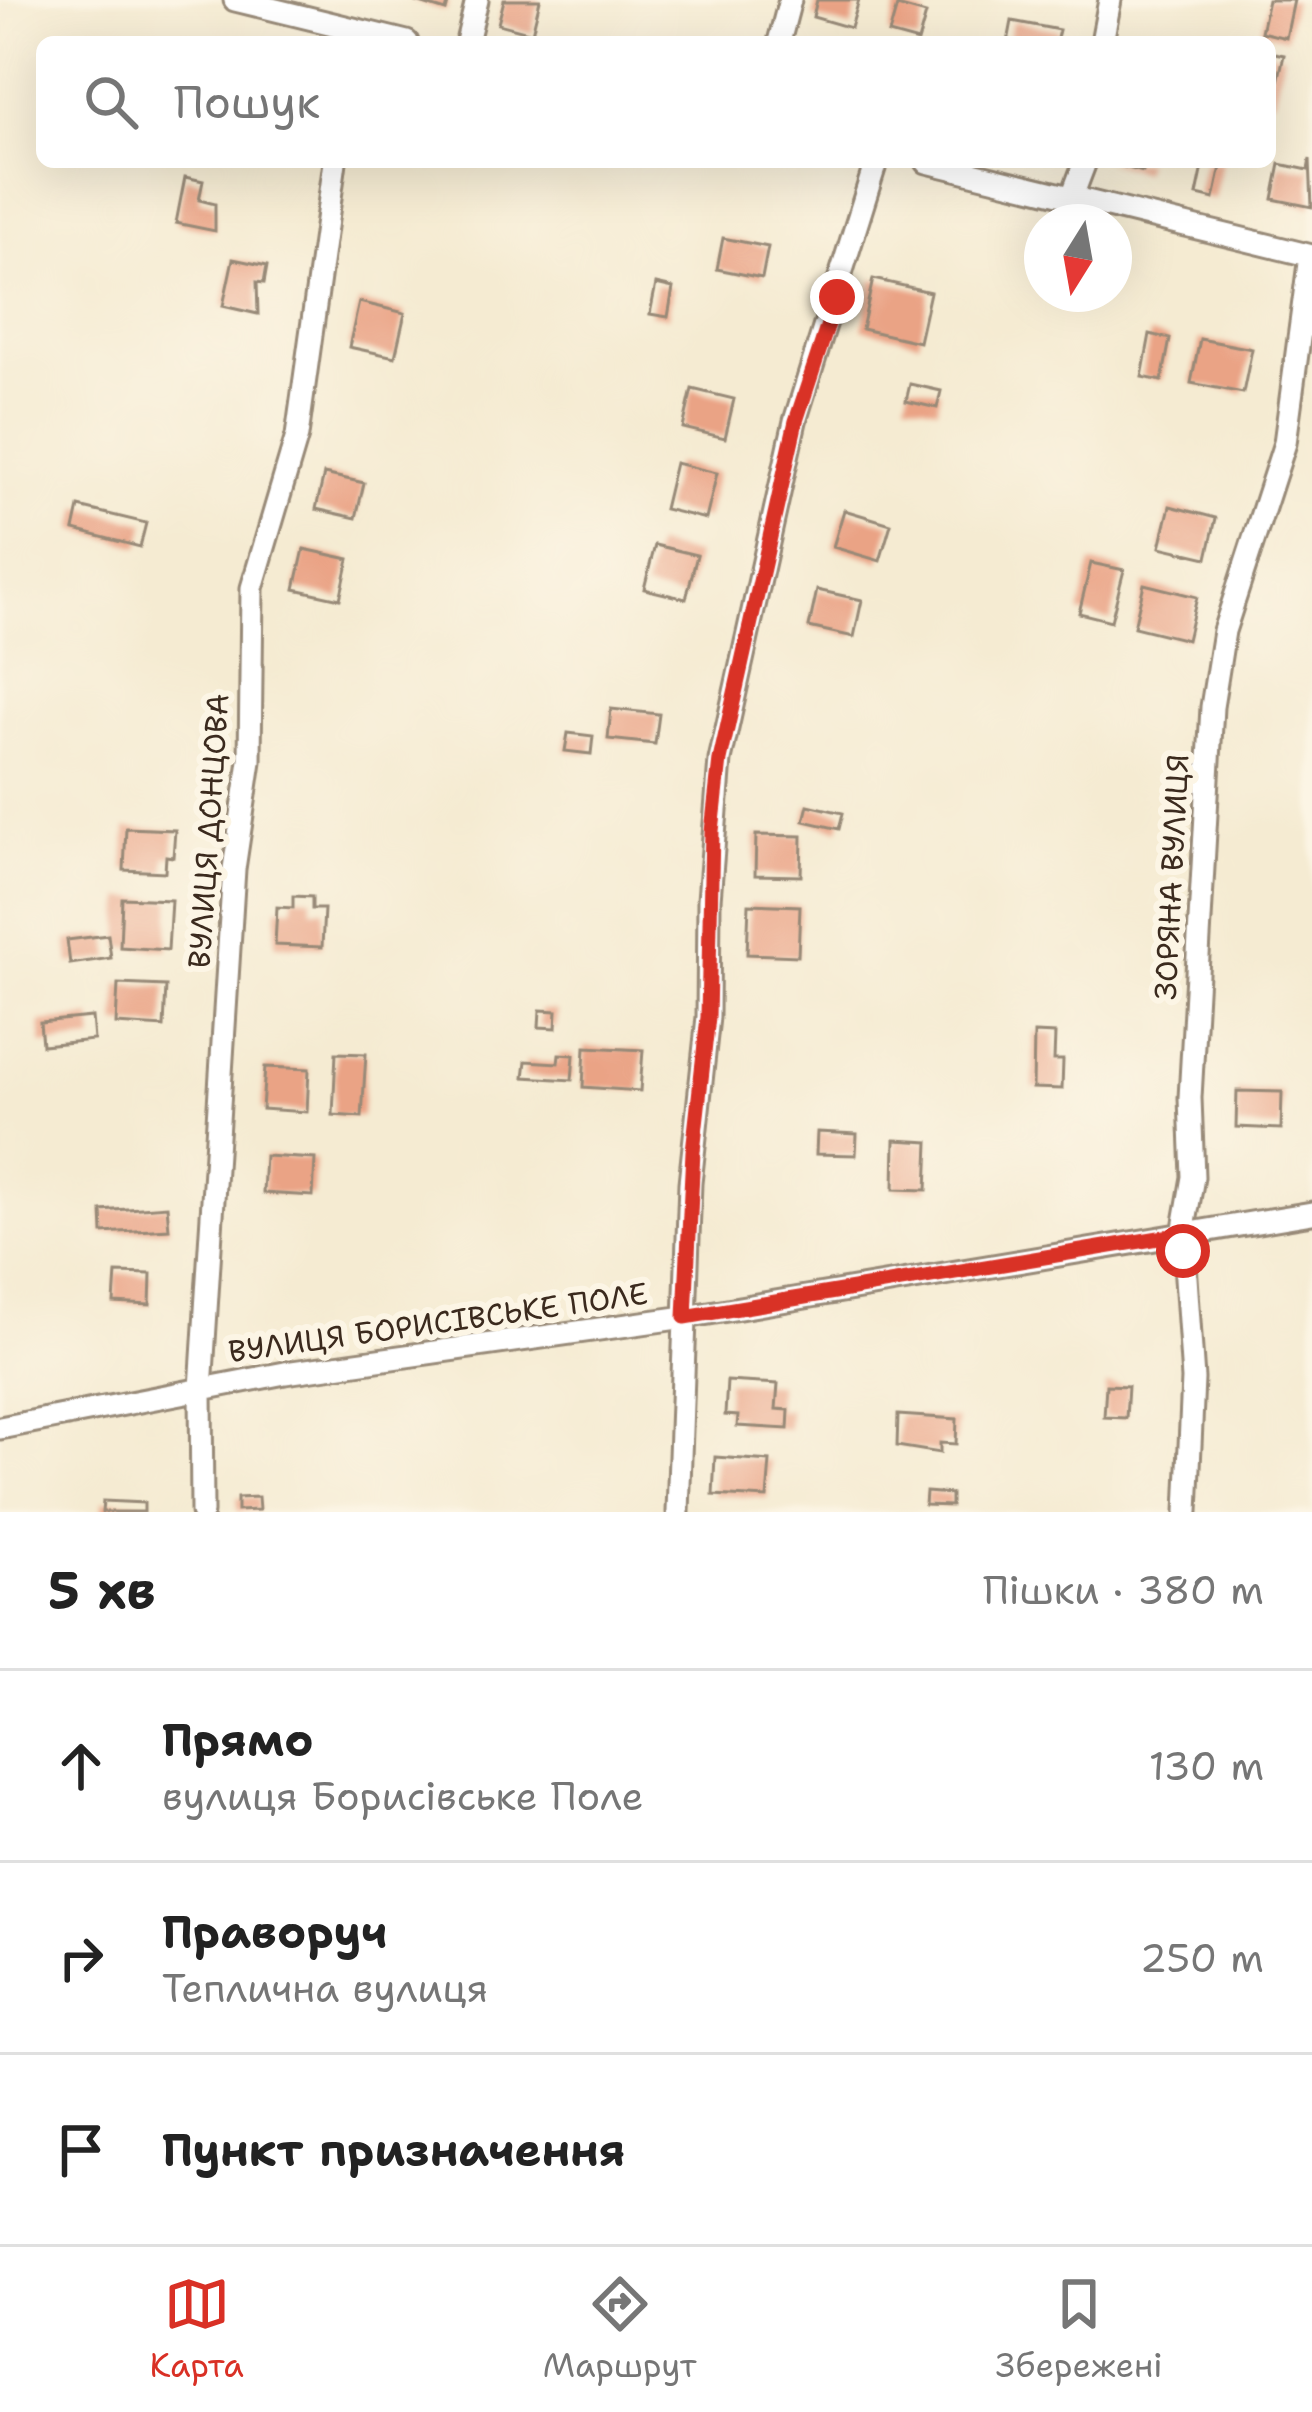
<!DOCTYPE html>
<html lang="uk">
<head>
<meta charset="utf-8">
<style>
  body { margin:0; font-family:"Shantell Sans",sans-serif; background:#f2f2f2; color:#222 }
  .compass { position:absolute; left:1024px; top:204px; width:108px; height:108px; border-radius:50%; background:#fff; box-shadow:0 12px 48px #0002; rotate:191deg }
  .stop { position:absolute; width:36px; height:36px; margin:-27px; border:9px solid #d93025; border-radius:50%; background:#fff }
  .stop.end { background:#d93025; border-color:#fff; box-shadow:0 3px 12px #0008 }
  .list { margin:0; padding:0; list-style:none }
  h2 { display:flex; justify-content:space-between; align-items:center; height:156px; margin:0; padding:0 48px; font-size:51px }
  h2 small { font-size:39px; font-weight:400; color:#767676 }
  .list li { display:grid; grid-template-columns:78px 1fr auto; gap:36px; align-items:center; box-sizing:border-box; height:192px; padding:0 48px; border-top:3px solid #e0e0e0 }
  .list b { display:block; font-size:45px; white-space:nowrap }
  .list p { margin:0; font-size:39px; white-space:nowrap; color:#767676 }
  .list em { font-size:39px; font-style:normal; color:#767676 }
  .icon { flex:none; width:66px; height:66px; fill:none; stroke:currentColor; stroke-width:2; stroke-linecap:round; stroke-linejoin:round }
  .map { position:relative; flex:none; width:1312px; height:1512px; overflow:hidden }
  .search { position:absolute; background:#fff; box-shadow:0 12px 48px #0002; left:36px; right:36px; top:36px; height:132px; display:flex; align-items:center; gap:30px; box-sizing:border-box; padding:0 42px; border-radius:18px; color:#767676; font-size:45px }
  .sheet { height:732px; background:#fff }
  nav { display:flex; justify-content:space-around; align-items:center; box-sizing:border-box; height:168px; border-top:3px solid #e0e0e0; background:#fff; font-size:33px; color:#767676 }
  nav a { display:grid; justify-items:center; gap:6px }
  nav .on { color:#d93025 }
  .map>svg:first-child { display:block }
  .building { fill:#eaa385 }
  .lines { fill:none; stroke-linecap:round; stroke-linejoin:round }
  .street-casing { stroke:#988a78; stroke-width:27 }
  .street { stroke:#fff; stroke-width:21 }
  .route { stroke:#d93025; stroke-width:15 }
  .labels { text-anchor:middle; stroke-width:12; stroke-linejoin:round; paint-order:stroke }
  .street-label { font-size:30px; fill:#3b2a1e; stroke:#fcf5e5 }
</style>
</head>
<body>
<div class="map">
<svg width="1312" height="1512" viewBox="0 0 1312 1512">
  <rect width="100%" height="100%" fill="#fcf5e5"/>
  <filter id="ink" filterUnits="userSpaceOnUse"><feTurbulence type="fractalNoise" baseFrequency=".00833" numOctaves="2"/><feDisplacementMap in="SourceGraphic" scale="24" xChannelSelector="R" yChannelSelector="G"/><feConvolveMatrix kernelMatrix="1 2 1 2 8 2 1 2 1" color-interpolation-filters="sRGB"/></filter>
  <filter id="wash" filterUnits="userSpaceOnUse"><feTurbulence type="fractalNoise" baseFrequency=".004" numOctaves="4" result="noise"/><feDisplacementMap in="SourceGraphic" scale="48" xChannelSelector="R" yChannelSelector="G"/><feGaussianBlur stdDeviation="2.7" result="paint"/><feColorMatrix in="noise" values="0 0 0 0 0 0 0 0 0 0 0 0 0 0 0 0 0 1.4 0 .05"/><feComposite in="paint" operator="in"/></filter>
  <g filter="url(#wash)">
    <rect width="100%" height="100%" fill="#f5ebd2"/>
    <g id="blocks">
      <path class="building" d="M410 0H449L446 11Z
        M504 0H540L532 33 498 24Z
        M817 0H859L851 28 813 17Z
        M1268 0H1294L1286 38 1261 32Z
        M897 6 926 14 918 42 889 34Z
        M1012 21 1059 30 1056 42H1008Z
        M1270 52 1284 55 1274 100 1270 99Z
        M1310 159 1312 207 1273 199 1280 164 1308 170Z
        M1105 162H1146L1143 172Z
        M1204 162H1222L1214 199 1197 195Z
        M185 177 203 181 199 200 215 204V231L176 223Z
        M723 238 768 247 762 278 717 269Z
        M233 259 267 266 264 283 257 282 258 314 223 306Z
        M873 279 930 292 919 342 862 329Z
        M656 284 673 288 668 317 650 314Z
        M359 302 405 313 395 357 349 347Z
        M1150 334 1170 339 1162 381 1142 377Z
        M1200 339 1252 349 1243 393 1191 383Z
        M910 384 941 391 937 408 906 401Z
        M692 389 734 399 725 438 683 428Z
        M675 463 717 473 706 519 664 509Z
        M324 474 364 483 356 518 316 509Z
        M1170 506 1216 518 1207 558 1160 547Z
        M79 507 146 523 140 547 74 530Z
        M844 510 891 524 880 561 833 547Z
        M655 545 697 555 686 599 644 589Z
        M304 549 349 559 340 599 295 589Z
        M1091 563 1124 570 1111 621 1079 613Z
        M1144 584 1197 597 1187 640 1134 627Z
        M817 590 862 600 854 637 809 627Z
        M611 709 659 714 655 744 608 739Z
        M568 733 593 736 591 754 565 751Z
        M808 805 843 813 839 829 804 821Z
        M126 828 175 830 173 857 166 856 165 872 124 870Z
        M756 835 802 836 801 876 755 875Z
        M293 896 312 897V909H324L322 947 275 945 277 907 293 908Z
        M122 898 171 900 168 950 120 947Z
        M749 904 800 906 798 956 747 954Z
        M108 935 111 958 70 964 67 940Z
        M118 984 166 986 164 1027 116 1024Z
        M540 1010 557 1011 556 1028 539 1027Z
        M92 1017 94 1040 42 1045 40 1022Z
        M1034 1033 1055 1034 1054 1060H1063L1062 1089 1033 1088Z
        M585 1047 643 1050 640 1091 583 1087Z
        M336 1053 366 1054 362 1117 333 1115Z
        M559 1054 574 1055 572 1080 524 1077 526 1061 558 1063Z
        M265 1067 309 1069 307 1112 262 1109Z
        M1237 1091 1282 1092 1281 1129 1236 1127Z
        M817 1132 857 1134 856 1155 816 1154Z
        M895 1140 929 1142 927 1190 894 1189Z
        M265 1156 315 1159 313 1196 263 1193Z
        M167 1206 169 1229 103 1233 102 1211Z
        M116 1273 151 1274 150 1305 114 1303Z
        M727 1381 778 1384 776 1409 789 1410 788 1429 737 1426 738 1416 725 1415Z
        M1106 1385 1128 1386 1126 1418 1104 1417Z
        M898 1415 957 1419 956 1444 940 1443V1453L897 1446Z
        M715 1457 770 1461 767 1498 713 1495Z
        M926 1492 951 1494V1506L925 1505Z
        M258 1497 259 1510 237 1511V1498Z
        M103 1501 144 1503V1512H102Z"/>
    </g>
  </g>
  <g filter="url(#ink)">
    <use href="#blocks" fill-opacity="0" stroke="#988a78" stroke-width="3"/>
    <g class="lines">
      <defs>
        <path id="street" d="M235 0 407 42
          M467 42 477 0
          M779 42 790 0
          M1102 42 1110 0
          M927 162 1312 256
          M1071 199 1085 162
          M0 1428 285 1373 685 1317 1312 1213
          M202 1512 201 1389 234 869 250 761 252 588 297 436 335 162
          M678 1512 690 1183 708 1017 709 900 720 760 795 421 876 162
          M1187 1512 1193 1379 1183 1234 1193 1177 1190 1098 1212 707 1224 631 1285 443 1310 256"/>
      </defs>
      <use href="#street" class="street-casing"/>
      <use href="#street" class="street"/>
    </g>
  </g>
  <g class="lines" filter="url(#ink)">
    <path class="route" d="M837 297 796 421 720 760 712 831 708 1017 693 1151 685 1317 1183 1234V1251"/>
  </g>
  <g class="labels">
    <g class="street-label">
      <text transform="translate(209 831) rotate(-86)" y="10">ВУЛИЦЯ ДОНЦОВА</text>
      <text transform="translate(1172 877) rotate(-87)" y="10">ЗОРЯНА ВУЛИЦЯ</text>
      <text transform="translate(438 1323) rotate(-8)" y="10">ВУЛИЦЯ БОРИСІВСЬКЕ ПОЛЕ</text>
    </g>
  </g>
</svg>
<svg class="compass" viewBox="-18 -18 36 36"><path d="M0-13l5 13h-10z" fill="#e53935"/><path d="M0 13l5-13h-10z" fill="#767676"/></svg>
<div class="stop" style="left:1183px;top:1251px"></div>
<div class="stop end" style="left:837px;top:297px"></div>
<div class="search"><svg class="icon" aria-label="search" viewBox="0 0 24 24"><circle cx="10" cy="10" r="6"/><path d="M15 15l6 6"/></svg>Пошук</div>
</div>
<section class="sheet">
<h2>5 хв<small>Пішки · 380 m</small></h2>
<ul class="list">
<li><svg class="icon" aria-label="ahead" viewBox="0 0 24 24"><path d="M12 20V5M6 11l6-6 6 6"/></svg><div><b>Прямо</b><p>вулиця Борисівське Поле</p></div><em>130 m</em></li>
<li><svg class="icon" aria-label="right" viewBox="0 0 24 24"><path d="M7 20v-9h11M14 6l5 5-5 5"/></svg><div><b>Праворуч</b><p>Теплична вулиця</p></div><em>250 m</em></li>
<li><svg class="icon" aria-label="arrive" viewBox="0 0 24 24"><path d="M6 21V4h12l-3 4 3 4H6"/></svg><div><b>Пункт призначення</b></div></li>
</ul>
</section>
<nav>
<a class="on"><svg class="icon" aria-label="map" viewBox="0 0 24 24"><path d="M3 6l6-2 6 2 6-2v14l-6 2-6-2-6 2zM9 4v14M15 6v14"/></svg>Карта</a>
<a><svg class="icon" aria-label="directions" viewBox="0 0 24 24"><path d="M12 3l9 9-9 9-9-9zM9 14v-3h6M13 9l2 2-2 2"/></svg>Маршрут</a>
<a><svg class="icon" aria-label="saved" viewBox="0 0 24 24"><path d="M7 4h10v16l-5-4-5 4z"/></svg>Збережені</a>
</nav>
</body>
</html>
